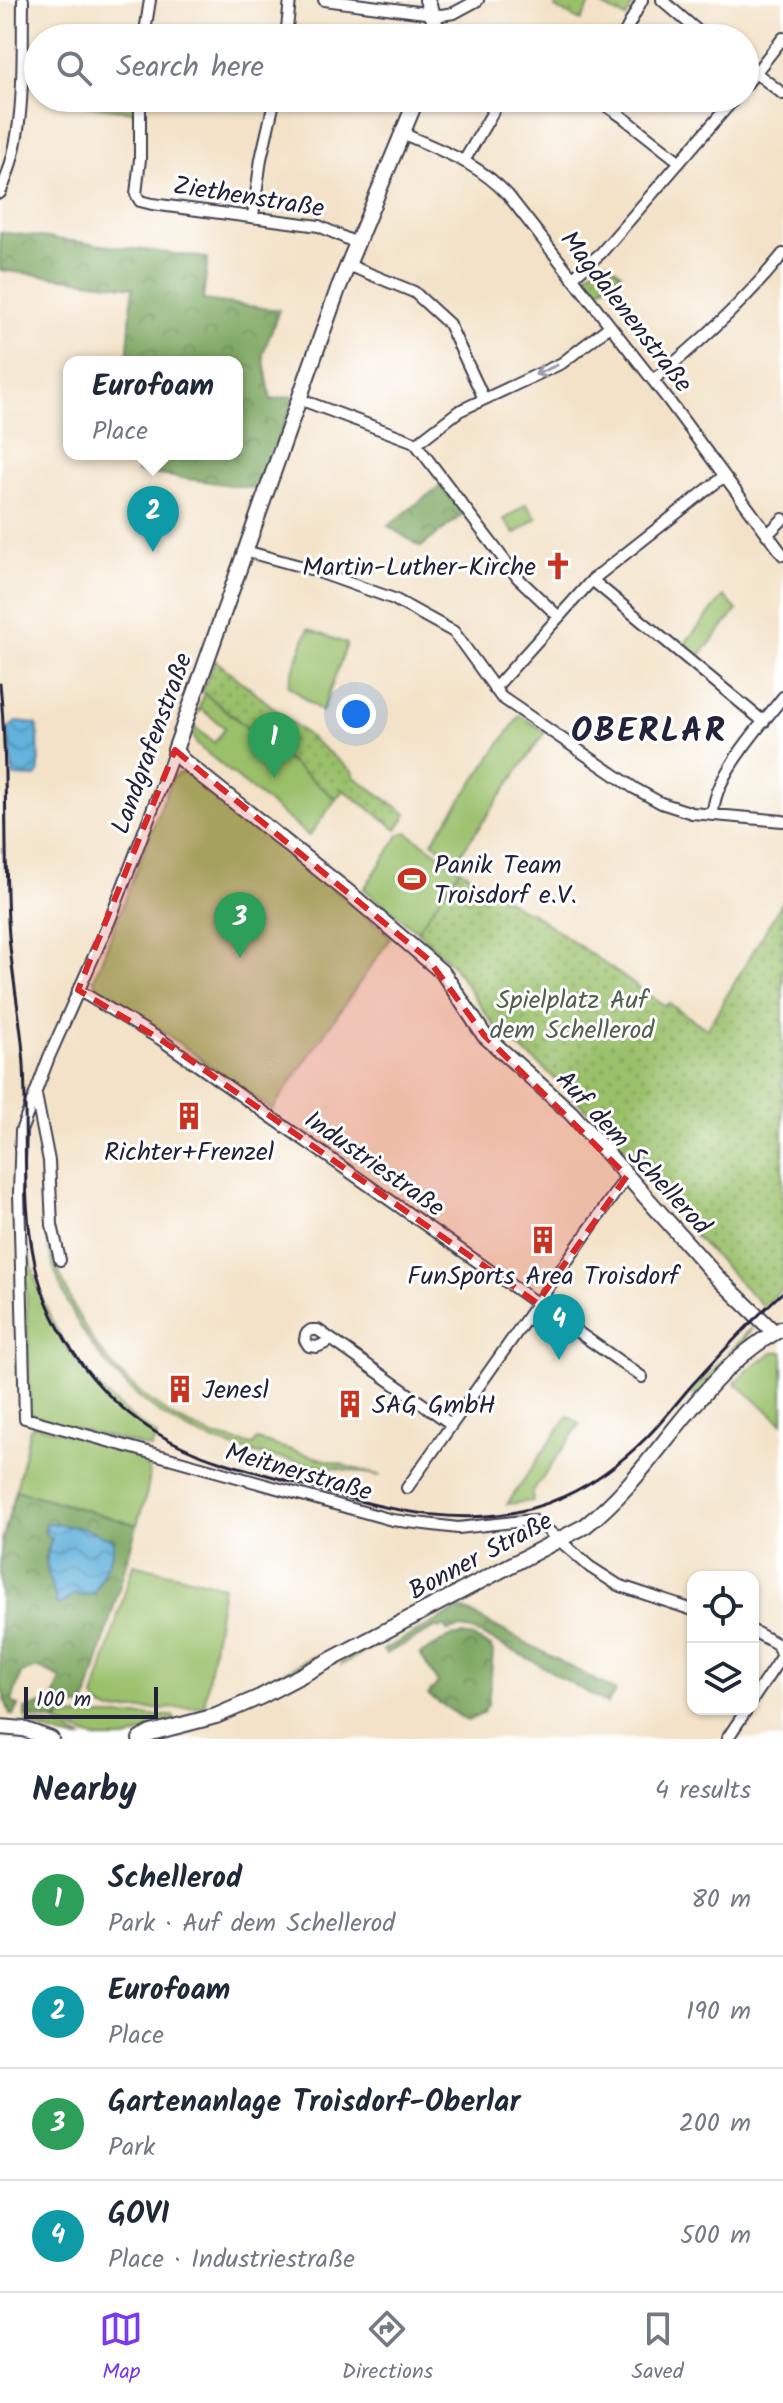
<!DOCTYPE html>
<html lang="en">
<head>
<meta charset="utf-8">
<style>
  body { margin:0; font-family:Kalam,sans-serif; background:#f2f2f3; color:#1f2937 }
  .controls { position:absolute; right:24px; bottom:24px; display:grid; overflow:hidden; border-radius:16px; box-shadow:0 2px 6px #0004 }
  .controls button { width:72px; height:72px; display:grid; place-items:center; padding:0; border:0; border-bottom:2px solid #e0e1e3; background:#fff; color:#1f2937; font:40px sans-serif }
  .scale { position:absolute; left:24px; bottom:20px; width:134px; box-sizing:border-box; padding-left:8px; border:4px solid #22223b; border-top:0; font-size:22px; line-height:28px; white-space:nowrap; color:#22223b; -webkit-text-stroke:6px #fff; paint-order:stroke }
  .you { position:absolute; left:356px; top:714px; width:28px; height:28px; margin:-20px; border:6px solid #fff; border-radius:50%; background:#1a73e8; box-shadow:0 0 0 12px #1a73e833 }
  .badge { display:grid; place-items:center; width:52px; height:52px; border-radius:50%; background:#7c3aed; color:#fff; font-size:26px; font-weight:700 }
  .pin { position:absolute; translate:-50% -66px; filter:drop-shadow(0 2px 4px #0008) }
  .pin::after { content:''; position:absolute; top:42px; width:28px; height:24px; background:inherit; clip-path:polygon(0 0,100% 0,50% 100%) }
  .popup { position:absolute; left:63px; top:356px; width:180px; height:104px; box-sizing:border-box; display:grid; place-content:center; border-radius:16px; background:#fff; filter:drop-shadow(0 2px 6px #0005); font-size:26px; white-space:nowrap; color:#747a83 }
  .popup b { font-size:30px; color:#1f2937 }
  .popup::after { content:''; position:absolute; left:50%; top:100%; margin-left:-16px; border:16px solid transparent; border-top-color:#fff }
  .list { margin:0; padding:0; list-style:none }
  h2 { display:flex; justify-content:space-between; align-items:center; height:104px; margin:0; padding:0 32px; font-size:34px }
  h2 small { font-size:26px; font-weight:400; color:#747a83 }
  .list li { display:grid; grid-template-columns:52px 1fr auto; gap:24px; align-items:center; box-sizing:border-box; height:112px; padding:0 32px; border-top:2px solid #e0e1e3 }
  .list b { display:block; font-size:30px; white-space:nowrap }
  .list p { margin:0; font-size:26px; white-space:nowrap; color:#747a83 }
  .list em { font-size:26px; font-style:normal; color:#747a83 }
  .icon { flex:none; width:44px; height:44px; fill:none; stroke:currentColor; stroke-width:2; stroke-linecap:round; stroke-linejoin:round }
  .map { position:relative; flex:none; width:783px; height:1739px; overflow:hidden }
  .search { position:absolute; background:#fff; box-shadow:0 2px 6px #0004; left:24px; right:24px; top:24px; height:88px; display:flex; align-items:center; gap:20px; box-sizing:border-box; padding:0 28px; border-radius:44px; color:#747a83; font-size:30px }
  .sheet { height:552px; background:#fff }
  nav { display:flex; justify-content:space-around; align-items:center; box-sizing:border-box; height:112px; border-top:2px solid #e0e1e3; background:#fff; font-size:22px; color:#747a83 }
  nav a { display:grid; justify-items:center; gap:4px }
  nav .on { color:#7c3aed }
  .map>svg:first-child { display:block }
  .green { fill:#9ac06a; stroke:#5e7152; stroke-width:2 }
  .forest { fill:url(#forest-crowns); stroke:#4e644c; stroke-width:2; fill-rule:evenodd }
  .park { fill:url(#park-dots); stroke:#5e7152; stroke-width:2 }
  .water { fill:url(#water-waves); stroke:#426a8c; stroke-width:2 }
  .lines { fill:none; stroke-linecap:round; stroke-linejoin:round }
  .street-casing { stroke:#413f50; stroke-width:14 }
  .secondary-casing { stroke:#413f50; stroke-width:18 }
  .street { stroke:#fff; stroke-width:10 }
  .secondary { stroke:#fff; stroke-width:14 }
  .rail { stroke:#22223b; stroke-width:3 }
  .oneway { stroke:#9c9ca7 }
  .marked { fill:#d62828; fill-opacity:0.2; stroke:#d62828; stroke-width:6; stroke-dasharray:16 10; stroke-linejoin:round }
  .labels { text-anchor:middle; stroke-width:6; stroke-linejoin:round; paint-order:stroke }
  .street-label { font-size:26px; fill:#22223b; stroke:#fff }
  .poi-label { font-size:26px; fill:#22223b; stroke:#fff; text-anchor:start }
  .park-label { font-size:26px; fill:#52614e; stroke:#fff }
  .district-label { font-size:34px; font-weight:bold; letter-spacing:2px; fill:#22223b; stroke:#fff }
</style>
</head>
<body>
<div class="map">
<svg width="783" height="1739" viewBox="0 0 783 1739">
  <defs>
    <pattern id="forest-crowns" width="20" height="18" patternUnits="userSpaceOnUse" patternTransform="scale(2)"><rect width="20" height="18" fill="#7ba65e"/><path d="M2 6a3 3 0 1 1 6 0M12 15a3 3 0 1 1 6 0" fill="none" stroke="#64874f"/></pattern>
    <pattern id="park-dots" width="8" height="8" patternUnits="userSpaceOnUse" patternTransform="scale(2)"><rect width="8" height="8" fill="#9ac06a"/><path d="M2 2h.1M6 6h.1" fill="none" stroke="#7d9c58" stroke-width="1.8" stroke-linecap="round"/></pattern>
    <pattern id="water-waves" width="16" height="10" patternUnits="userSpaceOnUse" patternTransform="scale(2)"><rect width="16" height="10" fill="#62b2dc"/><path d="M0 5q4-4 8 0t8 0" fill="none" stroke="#5090b4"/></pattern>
  </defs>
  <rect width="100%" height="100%" fill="#fff"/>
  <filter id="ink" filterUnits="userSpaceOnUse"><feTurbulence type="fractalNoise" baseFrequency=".0125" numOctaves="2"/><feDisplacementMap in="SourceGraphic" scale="16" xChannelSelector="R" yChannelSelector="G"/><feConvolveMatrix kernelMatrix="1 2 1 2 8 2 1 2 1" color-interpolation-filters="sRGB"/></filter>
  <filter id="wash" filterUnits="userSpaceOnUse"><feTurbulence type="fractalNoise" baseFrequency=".006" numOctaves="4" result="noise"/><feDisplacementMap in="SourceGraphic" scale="32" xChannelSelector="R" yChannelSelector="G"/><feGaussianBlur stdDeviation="1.8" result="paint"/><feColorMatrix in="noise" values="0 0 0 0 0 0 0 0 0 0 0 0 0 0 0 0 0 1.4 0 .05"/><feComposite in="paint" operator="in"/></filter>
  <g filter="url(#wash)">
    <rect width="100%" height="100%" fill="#f3e2c7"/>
    <path class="green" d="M83 98H135L136 112 82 105Z
      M526 504 537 518 515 534 504 520Z
      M724 596 737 610 696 660 681 648Z
      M308 629 347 644 322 712 288 685Z
      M204 693 336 799 309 836 197 745 193 734 195 718V727L214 743 225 728 201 709 197 714Z
      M520 715 545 732 457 859 432 842Z
      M179 773 189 774 316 874 391 937 272 1110 162 1031 99 995 94 979 172 778Z
      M407 832 460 869 417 931 364 889 400 834Z
      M43 1214 48 1216 58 1269 74 1308 96 1346 118 1372 144 1396 174 1418 213 1436 253 1445 257 1440 381 1476C328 1466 272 1460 220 1443 142 1418 82 1350 56 1274 49 1255 46 1234 43 1214Z
      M25 1260 31 1261C47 1336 94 1394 157 1436L151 1448 37 1419 30 1411Z
      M754 1325 745 1338 751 1342 697 1398 692 1393Z
      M774 1352H783V1423L735 1383 750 1368Z
      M568 1416 580 1424 532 1493 533 1501 507 1504Z
      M35 1425 143 1455C157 1476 143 1503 137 1525L16 1490 30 1429Z
      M133 1564 223 1586 204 1707 111 1711 98 1705 94 1698Z
      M493 1581 341 1665 342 1660Z
      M314 1656 317 1662 261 1689 259 1685Z
      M91 1716H173L175 1721 126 1739H96L58 1723 60 1717Z
      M26 1721 62 1728 84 1739C63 1739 47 1730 27 1725Z"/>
    <path class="forest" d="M0 232 208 258 203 300 279 310 263 354 271 400 292 396 294 399 259 489 137 472V454H237V362H127L133 287 0 270Z
      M441 485 463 514 421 547 388 526Z
      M16 1490 137 1525 85 1707C69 1706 63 1708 57 1722L25 1717V1709L53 1701 61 1678 39 1668 21 1673 12 1702 18 1706 13 1715H10L0 1684V1569L2 1541ZM51 1523 95 1532 113 1550 96 1590 75 1594 66 1601 56 1599C50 1583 39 1555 53 1541L44 1531 46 1525Z
      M461 1608 616 1691 607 1704 531 1660 472 1630 461 1628 447 1631 444 1626 439 1629 437 1627 386 1654 383 1650Z
      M463 1635 472 1637 491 1647 493 1653 488 1705 482 1714 467 1721 428 1695 438 1683 420 1654 450 1637Z"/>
    <path class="park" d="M559 0H635L626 18 592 1 581 21 555 8Z
      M605 260 621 273 594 294 586 284 587 274Z
      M215 660 354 773 353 776 407 814 397 829 343 790 336 799 202 691Z
      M460 869 521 909 532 913 665 1006 668 1003 707 1029 783 901V1288L763 1306 697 1238 591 1114 548 1072 495 1027 454 967 417 931Z"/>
    <path class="water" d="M16 722 36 724 38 728 39 773 36 777 13 776 8 729Z
      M51 1523 83 1528 113 1539V1550L94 1594 84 1596 75 1594 59 1605 55 1602 56 1599C48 1577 42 1560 52 1539L45 1534 46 1524Z"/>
  </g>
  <g filter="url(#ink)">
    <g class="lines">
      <defs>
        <path id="street" d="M324 0 441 15 454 13 478 0
          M662 0 706 38
          M144 38 150 0
          M286 38 290 0
          M622 38 642 0
          M756 73 783 94
          M745 86 783 38
          M140 98V159L136 194 140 201 152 204 319 226 356 243
          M595 98 624 118 680 162
          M402 133C443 152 477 162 508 195L669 401 783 555
          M464 161 501 98
          M0 193C27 135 22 63 23 0
          M253 216 261 159 275 98
          M348 265 414 292 449 324 484 399
          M572 278 601 253 735 98
          M653 380C701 342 744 302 783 254
          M299 399 412 441 416 444 518 578 559 617
          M416 444 459 411 562 363 610 326
          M767 535 783 519
          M245 551 307 568 394 599 454 632 501 697 634 788 661 803 692 813 783 821
          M592 580 764 722
          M494 689 592 580 723 477
          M175 750 110 920 49 1057 21 1131 19 1193 25 1418 392 1520 458 1528 533 1520 543 1526 590 1567 618 1585 693 1610
          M713 815C713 776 760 727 783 697
          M78 990 160 1039 642 1377
          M36 1095 49 1161 52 1225 60 1260
          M332 1340 317 1347 309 1346 305 1340 306 1334 311 1330H318L451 1424
          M407 1488 627 1176
          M753 1631 777 1644 782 1656
          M753 1699 783 1654
          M727 1739 747 1709"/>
        <path id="secondary" d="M427 0 435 23V38
          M417 98 338 289 175 750 182 760 353 896 443 973 484 1035 571 1113 717 1277 774 1332
          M0 1727 23 1729 51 1739
          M140 1739 151 1733 216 1716 260 1697 585 1526C659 1469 698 1372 783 1328"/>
      </defs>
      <use href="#street" class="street-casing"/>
      <use href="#secondary" class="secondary-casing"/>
      <use href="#street" class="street"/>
      <use href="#secondary" class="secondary"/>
      <path class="rail" d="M0 684C8 762 4 842 8 920 10 969 21 1016 24 1065 27 1125 22 1188 32 1248 45 1333 105 1411 183 1447 217 1463 255 1471 292 1482 427 1523 536 1548 647 1437 663 1421 677 1402 692 1385 721 1353 751 1321 783 1292"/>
    </g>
    <defs><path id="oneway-shaft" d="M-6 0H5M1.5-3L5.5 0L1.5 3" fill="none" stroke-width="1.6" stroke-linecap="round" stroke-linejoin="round" transform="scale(2)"/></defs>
    <use class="oneway" href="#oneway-shaft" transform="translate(546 370) rotate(156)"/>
  </g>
  <path class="marked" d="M175 750 428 959 484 1035 627 1176 537 1303 160 1039 78 990Z"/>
  <defs>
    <symbol id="church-bare" viewBox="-9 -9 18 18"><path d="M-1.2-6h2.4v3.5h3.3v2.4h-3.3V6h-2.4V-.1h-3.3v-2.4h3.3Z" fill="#c8321e" stroke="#fff" stroke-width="2.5" paint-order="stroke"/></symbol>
    <symbol id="stadium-bare" viewBox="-9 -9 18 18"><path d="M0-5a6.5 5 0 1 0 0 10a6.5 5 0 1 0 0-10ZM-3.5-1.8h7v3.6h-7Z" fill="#c8321e" stroke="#fff" stroke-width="2.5" paint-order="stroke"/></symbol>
    <symbol id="building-bare" viewBox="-9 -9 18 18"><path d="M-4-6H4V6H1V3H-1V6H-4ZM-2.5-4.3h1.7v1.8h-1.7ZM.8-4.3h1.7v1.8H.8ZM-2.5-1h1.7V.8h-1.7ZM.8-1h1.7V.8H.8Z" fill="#c8321e" stroke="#fff" stroke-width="2.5" paint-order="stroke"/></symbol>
  </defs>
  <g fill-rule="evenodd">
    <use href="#church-bare" x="538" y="546" width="40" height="40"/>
    <use href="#stadium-bare" x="392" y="859" width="40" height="40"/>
    <use href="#building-bare" x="169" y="1096" width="40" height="40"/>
    <use href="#building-bare" x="523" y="1220" width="40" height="40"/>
    <use href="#building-bare" x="160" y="1369" width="40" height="40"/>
    <use href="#building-bare" x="330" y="1384" width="40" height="40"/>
  </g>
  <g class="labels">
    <g class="street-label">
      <text transform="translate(249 196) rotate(9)" y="9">Ziethenstraße</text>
      <text transform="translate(627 311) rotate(52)" y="9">Magdalenenstraße</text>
      <text transform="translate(151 743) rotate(-70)" y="9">Landgrafenstraße</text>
      <text transform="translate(634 1152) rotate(47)" y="9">Auf dem Schellerod</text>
      <text transform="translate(375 1163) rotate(35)" y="9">Industriestraße</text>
      <text transform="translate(299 1471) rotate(16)" y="9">Meitnerstraße</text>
      <text transform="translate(480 1555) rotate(-28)" y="9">Bonner Straße</text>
    </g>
    <g class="poi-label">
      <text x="536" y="575" text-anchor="end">Martin-Luther-Kirche</text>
      <text x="434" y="873">Panik Team<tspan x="434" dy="30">Troisdorf e.V.</tspan></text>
      <text x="189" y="1160" text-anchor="middle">Richter+Frenzel</text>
      <text x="543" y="1284" text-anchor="middle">FunSports Area Troisdorf</text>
      <text x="202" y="1398">Jenesl</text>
      <text x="372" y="1413">SAG GmbH</text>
    </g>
    <g class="park-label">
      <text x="572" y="1008">Spielplatz Auf<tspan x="572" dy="30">dem Schellerod</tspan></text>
    </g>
    <g class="district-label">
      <text x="649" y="741">OBERLAR</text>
    </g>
  </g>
</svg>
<div class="controls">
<button><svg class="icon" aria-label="locate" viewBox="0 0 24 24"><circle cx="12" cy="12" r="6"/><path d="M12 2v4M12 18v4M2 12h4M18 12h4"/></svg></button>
<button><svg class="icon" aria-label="layers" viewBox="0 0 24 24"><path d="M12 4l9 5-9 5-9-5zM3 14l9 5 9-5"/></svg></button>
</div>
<div class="scale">100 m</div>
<div class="you"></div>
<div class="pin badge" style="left:274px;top:778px;background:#2e9e5b">1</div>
<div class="pin badge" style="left:153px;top:552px;background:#0f9aa8">2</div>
<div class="popup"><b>Eurofoam</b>Place</div>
<div class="pin badge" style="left:240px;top:958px;background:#2e9e5b">3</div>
<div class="pin badge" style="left:559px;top:1360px;background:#0f9aa8">4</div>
<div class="search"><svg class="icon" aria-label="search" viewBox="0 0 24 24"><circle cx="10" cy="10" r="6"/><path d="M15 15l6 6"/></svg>Search here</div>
</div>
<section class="sheet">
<h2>Nearby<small>4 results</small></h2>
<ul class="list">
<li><span class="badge" style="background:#2e9e5b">1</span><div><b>Schellerod</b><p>Park · Auf dem Schellerod</p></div><em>80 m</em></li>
<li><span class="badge" style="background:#0f9aa8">2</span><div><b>Eurofoam</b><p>Place</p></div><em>190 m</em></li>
<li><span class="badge" style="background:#2e9e5b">3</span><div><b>Gartenanlage Troisdorf-Oberlar</b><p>Park</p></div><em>200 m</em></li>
<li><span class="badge" style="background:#0f9aa8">4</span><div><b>GOVI</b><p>Place · Industriestraße</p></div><em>500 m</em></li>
</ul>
</section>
<nav>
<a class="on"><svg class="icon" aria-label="map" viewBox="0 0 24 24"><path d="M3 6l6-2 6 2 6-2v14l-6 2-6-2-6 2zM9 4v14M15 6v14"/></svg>Map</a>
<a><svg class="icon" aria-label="directions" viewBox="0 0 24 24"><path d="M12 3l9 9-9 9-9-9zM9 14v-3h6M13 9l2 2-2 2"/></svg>Directions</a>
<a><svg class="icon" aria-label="saved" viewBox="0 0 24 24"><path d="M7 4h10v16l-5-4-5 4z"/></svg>Saved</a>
</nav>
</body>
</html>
